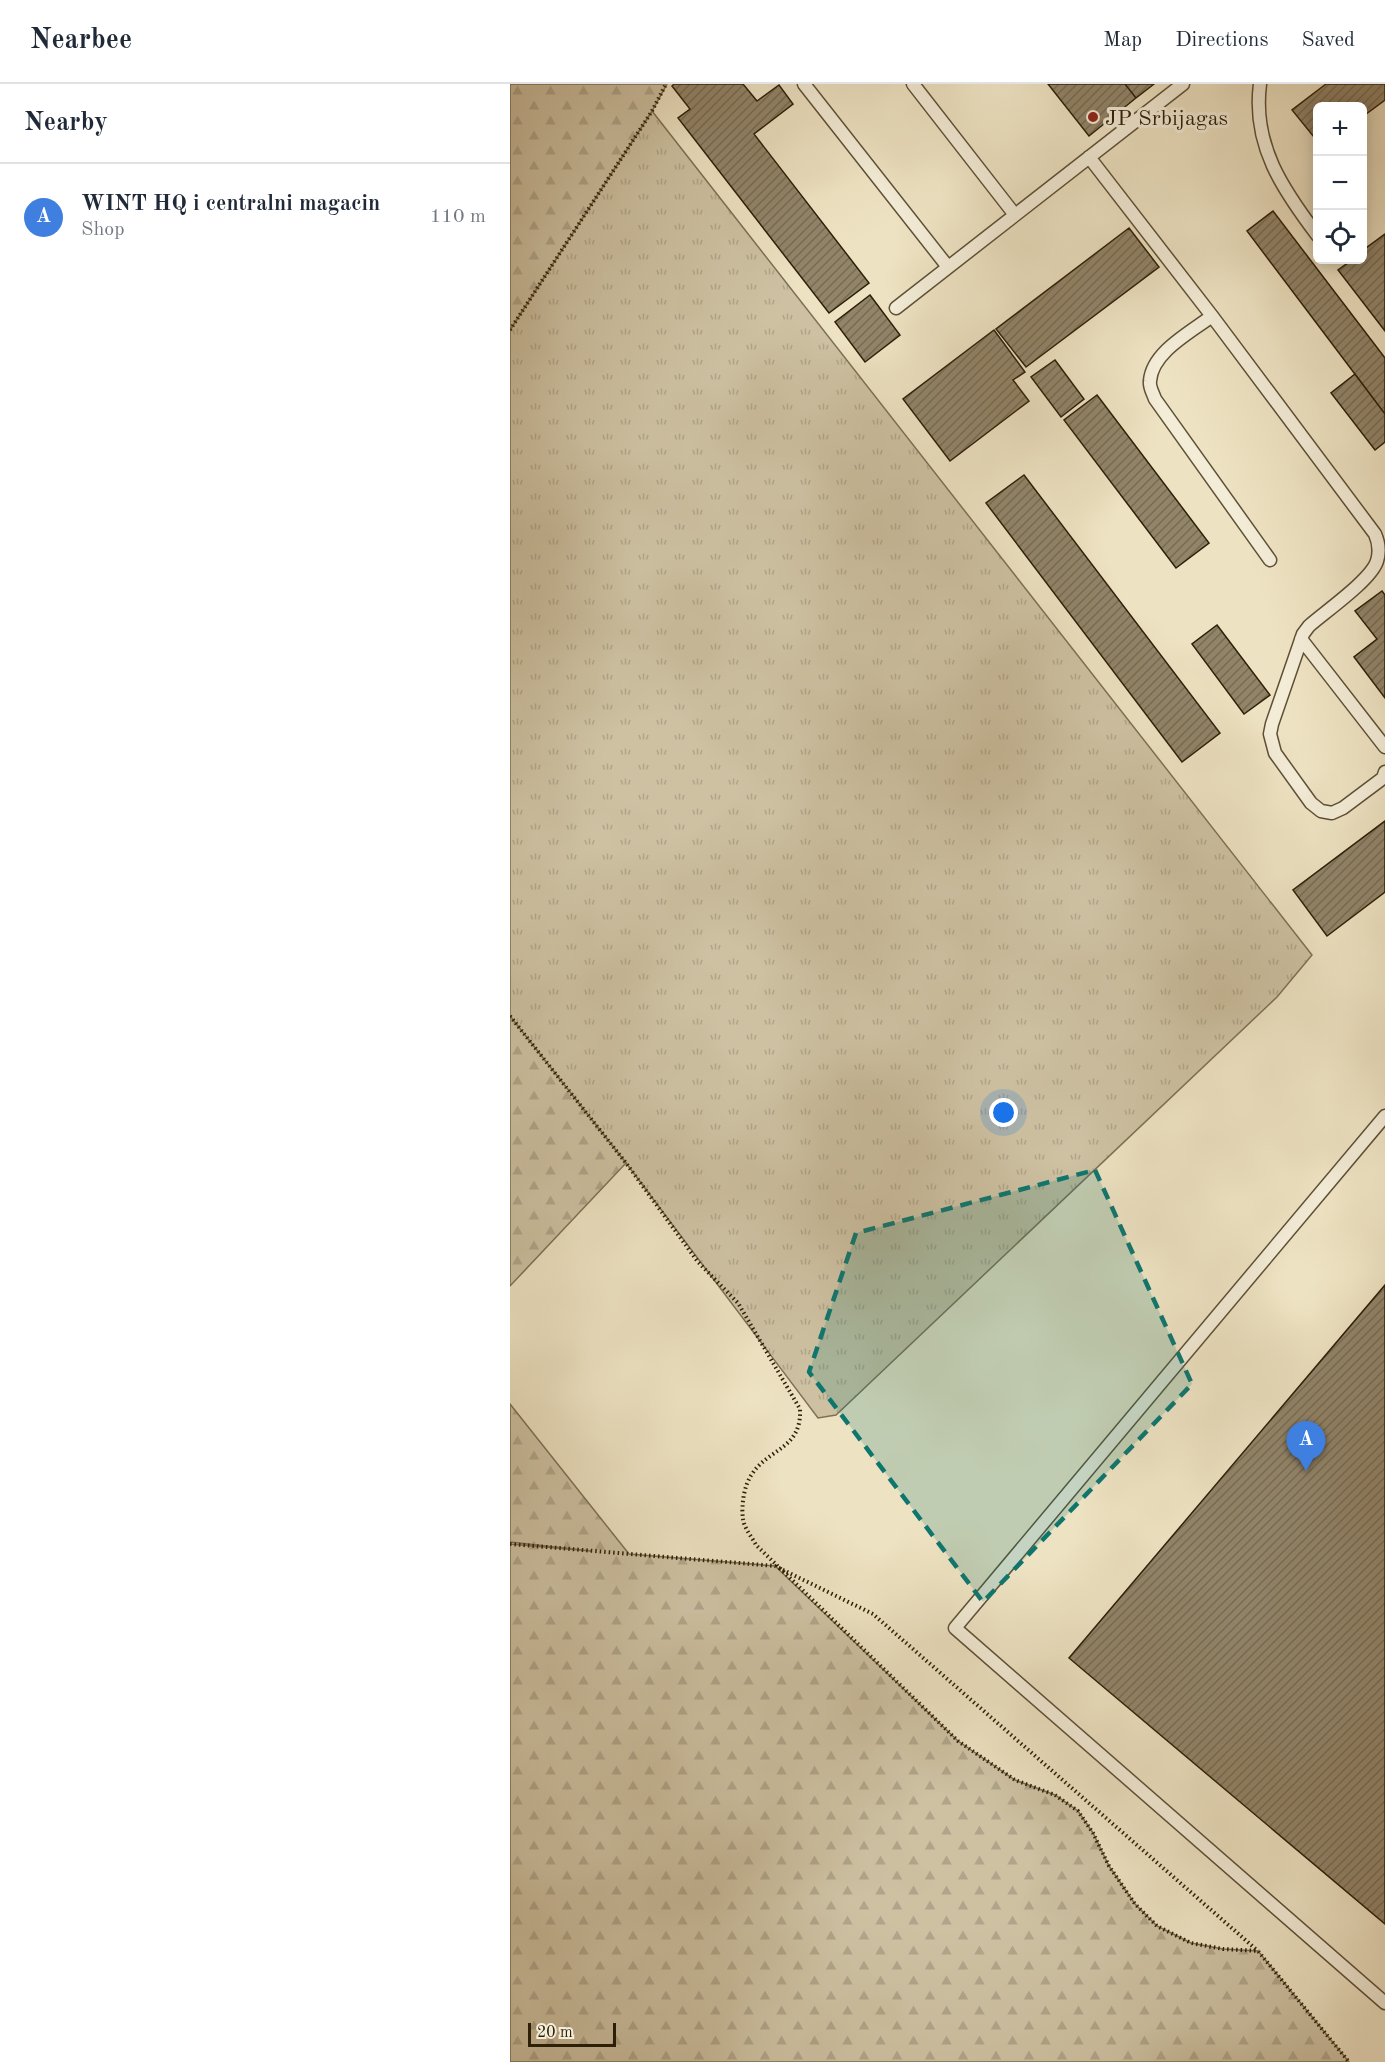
<!DOCTYPE html>
<html lang="en">
<head>
<meta charset="utf-8">
<style>
  body { margin:0; font-family:"Old Standard TT",serif; background:#f2f2f3; color:#1f2937 }
  .controls { position:absolute; right:18px; top:18px; display:grid; overflow:hidden; border-radius:9px; box-shadow:0 3px 15px #0003 }
  .controls button { width:54px; height:54px; display:grid; place-items:center; padding:0; border:0; border-bottom:2px solid #e0e1e3; background:#fff; color:#1f2937; font:30px sans-serif }
  .scale { position:absolute; left:18px; bottom:15px; width:88px; box-sizing:border-box; padding-left:6px; border:3px solid #2e1f08; border-top:0; font-size:16px; line-height:21px; white-space:nowrap; color:#2e1f08; -webkit-text-stroke:4px #f3ecd7; paint-order:stroke }
  .you { position:absolute; left:494px; top:1029px; width:21px; height:21px; margin:-15px; border:4px solid #fff; border-radius:50%; background:#1a73e8; box-shadow:0 0 0 9px #1a73e833 }
  .badge { display:grid; place-items:center; width:39px; height:39px; border-radius:50%; background:#db2777; color:#fff; font-size:20px; font-weight:700 }
  .pin { position:absolute; translate:-50% -50px; filter:drop-shadow(0 2px 3px #0008) }
  .pin::after { content:''; position:absolute; top:32px; width:21px; height:18px; background:inherit; clip-path:polygon(0 0,100% 0,50% 100%) }
  .list { margin:0; padding:0; list-style:none }
  h2 { display:flex; justify-content:space-between; align-items:center; height:78px; margin:0; padding:0 24px; font-size:26px }
  h2 small { font-size:20px; font-weight:400; color:#747a83 }
  .list li { display:grid; grid-template-columns:39px 1fr auto; gap:18px; align-items:center; box-sizing:border-box; height:108px; padding:0 24px; border-top:2px solid #e0e1e3 }
  .list b { display:block; font-size:22px; white-space:nowrap }
  .list p { margin:0; font-size:20px; white-space:nowrap; color:#747a83 }
  .list em { font-size:20px; font-style:normal; color:#747a83 }
  .icon { flex:none; width:33px; height:33px; fill:none; stroke:currentColor; stroke-width:2; stroke-linecap:round; stroke-linejoin:round }
  .map { position:relative; flex:none; width:875px; height:1978px; overflow:hidden }
  header { display:flex; align-items:center; gap:36px; box-sizing:border-box; height:84px; padding:0 30px; background:#fff; border-bottom:2px solid #e0e1e3 }
  header strong { font-size:28px }
  nav { display:flex; gap:33px; margin-inline-start:auto; font-size:21px }
  main { display:flex }
  aside { flex:1; background:#fff }
  .map>svg:first-child { display:block }
  .grass { fill:url(#grass-tufts); stroke:#7e7055; stroke-width:1.5 }
  .forest { fill:url(#forest-firs); stroke:#7e7055; stroke-width:1.5 }
  .building { fill:url(#building-hatch); stroke:#2e1f08; stroke-width:1.5 }
  .lines { fill:none; stroke-linecap:round; stroke-linejoin:round }
  .service-casing { stroke:#5e5036; stroke-width:15 }
  .path { stroke:#2e1f08; stroke-width:4; stroke-dasharray:1.5 3; stroke-linecap:butt }
  .service { stroke:#f3ecd7; stroke-width:12 }
  .marked { fill:#0f766e; fill-opacity:0.2; stroke:#0f766e; stroke-width:4.5; stroke-dasharray:12 8; stroke-linejoin:round }
  .poi-dot { fill:#8f2418; stroke:#f3ecd7; stroke-width:2 }
  .labels { text-anchor:middle; stroke-width:6; stroke-linejoin:round; paint-order:stroke }
  .poi-label { font-size:22px; fill:#2e1f08; stroke:#f3ecd7; text-anchor:start }
</style>
</head>
<body>
<header>
<strong>Nearbee</strong>
<nav><a>Map</a><a>Directions</a><a>Saved</a></nav>
</header>
<main>
<aside>
<h2>Nearby<small></small></h2>
<ul class="list">
<li><span class="badge" style="background:#3f7fe0">A</span><div><b>WINT HQ i centralni magacin</b><p>Shop</p></div><em>110 m</em></li>
</ul>
</aside>
<div class="map">
<svg width="875" height="1978" viewBox="0 0 875 1978">
  <defs>
    <pattern id="grass-tufts" width="24" height="20" patternUnits="userSpaceOnUse" patternTransform="scale(1.5)"><rect width="24" height="20" fill="#cdc1a2"/><path d="M3 7l-1-3M5 7V3M7 7l1-3M15 17l-1-3M17 17v-4M19 17l1-3" fill="none" stroke="#b0a58a"/></pattern>
    <pattern id="forest-firs" width="22" height="20" patternUnits="userSpaceOnUse" patternTransform="scale(1.5)"><rect width="22" height="20" fill="#cdc1a2"/><path d="M5 1l3.5 6h-7zM16 11l3.5 6h-7z" fill="#b0a58a"/></pattern>
    <pattern id="building-hatch" width="6" height="6" patternUnits="userSpaceOnUse" patternTransform="scale(1.5)"><rect width="6" height="6" fill="#918469"/><path d="M-1 1l2-2M0 6l6-6M5 7l2-2" fill="none" stroke="#776b54"/></pattern>
  </defs>
  <rect width="100%" height="100%" fill="#ede2c2"/>
  <filter id="stains"><feTurbulence type="fractalNoise" baseFrequency=".00333" numOctaves="4"/><feColorMatrix values="0 0 0 0 .2 0 0 0 0 .09 0 0 0 0 .02 0 0 0 .5 -.17"/></filter>
  <radialGradient id="worn" r=".72"><stop offset=".6" stop-color="#630" stop-opacity="0"/><stop offset="1" stop-color="#630" stop-opacity=".3"/></radialGradient>
  <path class="grass" d="M142 27 802 871 767 913 326 1331 308 1334 116 1079 0 933V246Z"/>
  <path class="forest" d="M0 0H157L142 27 0 246Z
    M0 932 116 1079 0 1202Z
    M0 1320 119 1470 265 1482 448 1657 505 1696 545 1711 568 1727 583 1749 599 1782 625 1820 647 1842 681 1859 713 1865 748 1867 839 1978H0V1460L81 1467 0 1458Z"/>
  <path class="building" d="M164 0H233L247 17 269 1 283 20 244 50 359 199 319 229 168 34 180 25 162 2Z
    M538 0H615L626 14 579 52Z
    M615 0H644L626 14Z
    M816 0H875V16L852 33V22H808V58L782 26Z
    M763 127 875 274V330L737 147Z
    M619 144 649 183 516 283 486 245Z
    M875 150V247L828 186 842 176H852V167Z
    M360 211 390 251 355 278 325 238Z
    M484 246 515 288 503 296 519 317 440 377 393 315Z
    M545 276 574 315 551 333 521 293Z
    M845 290 875 330V358L865 366 821 309Z
    M587 311 699 459 666 484 554 336Z
    M514 391 710 649 672 678 476 419Z
    M872 507 875 511V614L844 573 867 555 845 527Z
    M707 541 760 611 734 630 682 560Z
    M875 737V808L817 852 783 806Z
    M875 1201V1840L559 1574Z"/>
  <g class="lines">
    <defs>
      <path id="service" d="M294 0 438 183
        M403 0 505 131
        M750 0C742 61 773 106 808 152
        M579 73 702 232 865 450C869 459 870 467 867 477 861 496 816 527 799 542L793 550 762 640 760 650 765 669 801 719 811 727 822 729 833 724 873 694 875 688
        M386 224 673 0
        M702 232C681 248 642 268 640 297 639 303 643 309 645 315L760 476
        M791 555 875 663
        M875 1032 445 1544 875 1919"/>
    </defs>
    <use href="#service" class="service-casing"/>
    <path class="path" d="M0 246 142 27 156 0
      M0 932 116 1079 188 1178 228 1219 290 1325C292 1365 259 1364 242 1390 234 1401 231 1422 233 1435 234 1444 242 1453 246 1461L448 1657 505 1696 545 1711 568 1727 583 1749 599 1782 625 1820 647 1842 681 1859 713 1865 748 1867 839 1978
      M0 1460 265 1482 363 1530 748 1867"/>
    <use href="#service" class="service"/>
  </g>
  <path class="marked" d="M585 1086 682 1300 473 1518 299 1288 346 1149Z"/>
  <circle class="poi-dot" cx="583" cy="33" r="6"/>
  <g class="labels">
    <g class="poi-label">
      <text x="595" y="41">JP Srbijagas</text>
    </g>
  </g>
  <rect width="100%" height="100%" filter="url(#stains)"/>
  <rect width="100%" height="100%" fill="url(#worn)"/>
</svg>
<div class="controls">
<button>+</button>
<button>−</button>
<button><svg class="icon" aria-label="locate" viewBox="0 0 24 24"><circle cx="12" cy="12" r="6"/><path d="M12 2v4M12 18v4M2 12h4M18 12h4"/></svg></button>
</div>
<div class="scale">20 m</div>
<div class="you"></div>
<div class="pin badge" style="left:796px;top:1387px;background:#3f7fe0">A</div>
</div>
</main>
</body>
</html>
